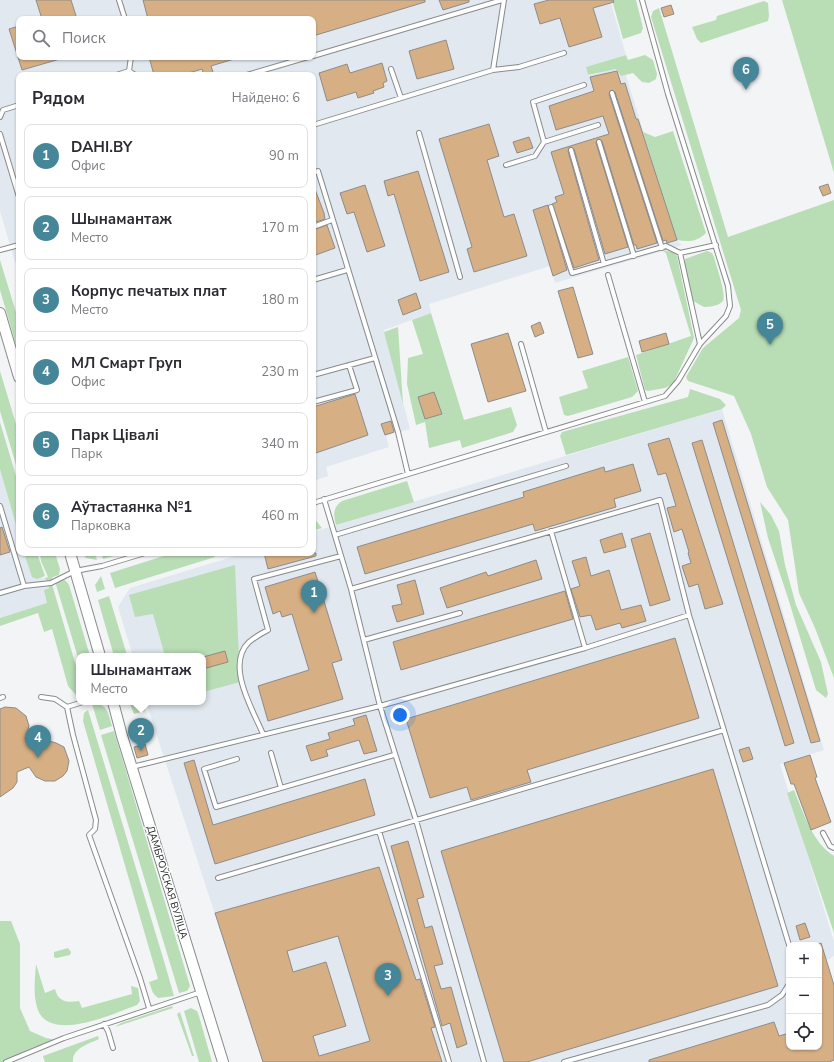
<!DOCTYPE html>
<html lang="ru">
<head>
<meta charset="utf-8">
<style>
  body { margin:0; font-family:"Nunito Sans",sans-serif; background:#f7f7f7; color:#2b2b33 }
  .controls { position:absolute; right:12px; bottom:12px; display:grid; overflow:hidden; border-radius:8px; box-shadow:0 1px 3px #0004 }
  .controls button { width:36px; height:36px; display:grid; place-items:center; padding:0; border:0; border-bottom:1px solid #e1e1e2; background:#fff; color:#2b2b33; font:20px sans-serif }
  .you { position:absolute; left:400px; top:715px; width:14px; height:14px; margin:-10px; border:3px solid #fff; border-radius:50%; background:#1a73e8; box-shadow:0 0 0 6px #1a73e833 }
  .badge { display:grid; place-items:center; width:26px; height:26px; border-radius:50%; background:#468699; color:#fff; font-size:13px; font-weight:700 }
  .pin { position:absolute; translate:-50% -33px; filter:drop-shadow(0 1px 2px #0008) }
  .pin::after { content:''; position:absolute; top:21px; width:14px; height:12px; background:inherit; clip-path:polygon(0 0,100% 0,50% 100%) }
  .popup { position:absolute; left:76px; top:653px; width:130px; height:52px; box-sizing:border-box; display:grid; place-content:center; border-radius:8px; background:#fff; filter:drop-shadow(0 1px 3px #0005); font-size:13px; white-space:nowrap; color:#7c7c81 }
  .popup b { font-size:15px; color:#2b2b33 }
  .popup::after { content:''; position:absolute; left:50%; top:100%; margin-left:-8px; border:8px solid transparent; border-top-color:#fff }
  .list { margin:0; padding:0; list-style:none }
  h2 { display:flex; justify-content:space-between; align-items:center; height:52px; margin:0; padding:0 16px; font-size:17px }
  h2 small { font-size:13px; font-weight:400; color:#7c7c81 }
  .list li { display:grid; grid-template-columns:26px 1fr auto; gap:12px; align-items:center; box-sizing:border-box; height:64px; margin:0 8px 8px; padding:0 8px; border:1px solid #e1e1e2; border-radius:8px }
  .list b { display:block; font-size:15px; white-space:nowrap }
  .list p { margin:0; font-size:13px; white-space:nowrap; color:#7c7c81 }
  .list em { font-size:13px; font-style:normal; color:#7c7c81 }
  .icon { flex:none; width:22px; height:22px; fill:none; stroke:currentColor; stroke-width:2; stroke-linecap:round; stroke-linejoin:round }
  .map { position:relative; flex:none; width:834px; height:1062px; overflow:hidden }
  .search { position:absolute; background:#fff; box-shadow:0 1px 3px #0004; left:16px; top:16px; width:300px; height:44px; display:flex; align-items:center; gap:10px; box-sizing:border-box; padding:0 14px; border-radius:8px; color:#7c7c81; font-size:15px }
  .panel { position:absolute; background:#fff; box-shadow:0 1px 3px #0004; left:16px; top:72px; width:300px; height:484px; border-radius:8px }
  .map>svg:first-child { display:block }
  .built { fill:#e1e8f0; fill-rule:evenodd }
  .green { fill:#b9deb6 }
  .building { fill:#d6af84; stroke:#8d8c8a; fill-rule:evenodd }
  .lines { fill:none; stroke-linecap:round; stroke-linejoin:round }
  .service-casing { stroke:#888a8b; stroke-width:6 }
  .tertiary-casing { stroke:#888a8b; stroke-width:12 }
  .service { stroke:#fff; stroke-width:4 }
  .tertiary { stroke:#fff; stroke-width:10 }
  .labels { text-anchor:middle; stroke-width:3; stroke-linejoin:round; paint-order:stroke }
  .street-label { font-size:10px; fill:#1d1e1e; stroke:#fff }
</style>
</head>
<body>
<div class="map">
<svg width="834" height="1062" viewBox="0 0 834 1062">
  <rect width="100%" height="100%" fill="#f2f4f6"/>
  <path class="built" d="M0 0H610L626 55 586 67 588 76 623 66 677 240 682 245 555 283 550 266 429 304 431 313 384 330 410 429 386 436 389 447 326 467 328 476 313 481V75H19V264L15 262 0 211ZM19 19H313V57H19Z
    M722 409 824 750 780 764 834 942V956L826 961V1062H263L146 702H203V656H133L118 607 130 588 245 553H313V532ZM789 945H819V1047H789Z
    M0 424 19 493V553H35L42 578H45L49 588 48 603 0 618Z"/>
  <path class="green" d="M612 0H636L643 28 641 33 623 39Z
    M782 0H834V173Z
    M764 1 768 3 769 16 768 21 701 43 697 39 692 27 716 20 717 16Z
    M659 8 728 237 834 200V678L815 628 799 593 788 520 767 487 751 434 734 396 688 381 686 377 703 348 739 318 741 310 651 17 653 11Z
    M626 55 628 60 645 55 653 60 657 74 656 79 649 83 642 82 633 73 621 76 616 69 588 75 586 67Z
    M673 131 706 233C697 242 688 242 677 240L643 132 655 137Z
    M661 250 673 252 677 256 694 338 673 384 665 388 648 391 645 390 636 355 691 336 666 253Z
    M707 251 712 253 714 257C716 266 728 297 722 302 718 306 709 307 704 307L693 301 684 264 685 259Z
    M0 260 19 322V355L0 290Z
    M431 313 464 420 511 407 517 425 513 432 462 448 460 440 429 448 425 422 416 425 407 384 408 358 423 354 412 320Z
    M398 327 403 404 384 332Z
    M628 357 638 391 632 397 568 416 564 415 559 397 588 388 582 371Z
    M0 371 19 434V475L0 411Z
    M690 389 720 399 726 405 722 409 566 455 560 436 562 432 688 397Z
    M0 422 19 486V535L0 469Z
    M407 481 414 502 336 525C333 515 333 507 342 501Z
    M760 502 771 515 779 531 785 565 796 605 821 662 828 694 826 698 816 690 788 598 768 538Z
    M313 517 322 528 313 531Z
    M24 553H37L45 576 37 579 32 577Z
    M40 553H55L60 569 59 575 53 577 51 581 79 676V694L76 695 68 686 52 629 44 632 38 613 0 626V618L47 603 44 590 49 588 45 578 48 577 41 561Z
    M83 553H95L97 560 86 558Z
    M101 553H124L103 559Z
    M173 553H214L215 557 115 588 110 573Z
    M235 565 240 682 203 692V656H165L153 614 135 617 129 595Z
    M59 576 67 582 69 585 90 656H79V661L54 578Z
    M101 576 105 589 97 592 95 585Z
    M109 596 127 655 114 656 98 600Z
    M129 702H142L145 711 134 714Z
    M96 703C108 705 109 716 112 726L100 730 92 704Z
    M88 710 164 961 174 996 158 998 153 993 149 982 158 979 83 721 84 713Z
    M114 731 190 986 187 991 179 993 101 735Z
    M794 790C804 814 812 842 834 856V933L787 793Z
    M0 921H11L20 944V1008L30 1031 46 1038 57 1040 32 1048 2 1062H0Z
    M68 948 71 952 70 955 56 958 54 957V952Z
    M36 964 45 993 55 989C58 1002 67 1003 79 1001L82 1008 132 994 131 986 138 988 140 1001 137 1005C115 1013 47 1045 37 1007 33 994 35 978 36 964Z
    M172 1006 173 1008 115 1027 121 1023Z
    M191 1008 197 1011 199 1016 212 1062H199L184 1011Z
    M180 1012 194 1056H192L177 1014Z
    M98 1036 99 1039C89 1044 72 1048 73 1062H45L43 1056Z"/>
  <path class="building" d="M36 0H71L77 19H42Z
    M143 0H425V2L313 36V19H148Z
    M439 0H469V2L443 10Z
    M549 0H613L614 2 593 8 602 37 569 47 560 18 540 24 534 4Z
    M671 5 674 14 664 17 661 8Z
    M19 26V54H17L9 29Z
    M446 40 454 69 417 79 409 51Z
    M18 57H60V59L22 70Z
    M149 57H234V59L211 66 214 75H204L202 69 182 75H154Z
    M382 63 387 81 383 83 384 87 373 91 374 93 358 98 356 92 327 101 319 73 347 64 350 73Z
    M617 71 621 84 625 83 636 119H638L677 240 667 243 666 240 663 241 615 92 611 90 609 94 657 243 637 249 636 245H634L602 141 598 139 596 143 628 247 605 254 574 149 570 147 568 151 599 260 574 268 552 204 557 202 555 197 564 194 551 152 609 134 603 116 556 130 549 106 594 91 590 77Z
    M489 124 499 156 487 160 504 217 514 214 527 256 474 272 467 249 472 247 439 139Z
    M529 137 533 148 517 153 513 142Z
    M418 171 449 272 420 281 394 194 388 196 384 181Z
    M313 184 324 213 325 219 313 223Z
    M828 184 831 193 823 196 819 187Z
    M365 185 385 246 367 252 354 212 347 214 340 193Z
    M548 205 567 270 553 276 533 210Z
    M327 225 335 248 313 256V230Z
    M573 287 593 354 578 358 558 291Z
    M416 293 421 308 403 315 398 300Z
    M540 322 544 333 535 337 531 326Z
    M508 333 526 391 488 402 471 344Z
    M666 333 669 344 642 352 639 341Z
    M434 392 442 414 425 419 418 397Z
    M355 394 368 435 313 454V407Z
    M722 420 820 741 811 743 713 423Z
    M391 421 394 432 385 435 381 424Z
    M669 438 723 604 705 609 698 584 689 587 682 566 691 563 688 553 689 552 682 529 674 532 667 508 676 506 666 473 658 475 648 444Z
    M702 440 794 743 785 746 692 443Z
    M633 464 641 491 614 499 616 507 535 531 533 524 365 574 357 547 524 497 523 492 604 467 605 472Z
    M2 527 10 552 0 555V528Z
    M622 533 626 547 604 553 600 540Z
    M650 533 670 600 650 606 631 539Z
    M264 553H316V556L268 569Z
    M586 557 591 576 609 570 621 610 641 605 646 621 622 628 620 623 596 630 591 615 580 617 571 589 580 586 572 561Z
    M536 560 542 579 447 608 440 588 486 572 488 576Z
    M315 572 342 660 332 663 343 699 268 721 258 686 309 670 292 614 282 617 280 611 273 614 265 587Z
    M415 580 424 614 397 622 392 606 402 604 397 585Z
    M565 591 573 619 401 670 393 642Z
    M675 638 699 718 527 770 531 782 471 800 467 787 430 798 406 719Z
    M225 651 228 662 203 669V657Z
    M5 707 16 708 26 716 29 726 25 739 34 747 49 741 56 743 64 747 69 761 67 771 63 776 55 781H45L36 777 29 767 17 772V782L13 788 0 797V709Z
    M366 715 377 751 364 754 359 740 326 750 328 756 311 761 306 746 330 739 328 733 355 725 353 719Z
    M145 744 148 755 137 758 134 747Z
    M749 747 753 759 743 762 739 750Z
    M810 755 817 777 815 778 831 822 811 830 794 784H791L784 763Z
    M194 760 213 825 365 779 375 815 215 864 184 763Z
    M713 769 778 986 527 1062H504L441 851Z
    M408 841 424 897 417 899 425 928 432 926 443 964 434 966 441 989 451 987 467 1044 457 1048 450 1023 442 1026 391 846Z
    M379 867 416 980 420 979 435 1027 431 1028 442 1062H263L215 913ZM338 936 370 1041 319 1056 313 1036 346 1026 326 962 293 972 287 951Z
    M805 923 810 937 800 940 796 926Z
    M821 943 834 985V1060L829 1062H649V1060L774 1022 779 1036 789 1033V1047H819V1024L821 1023 819 1015V944Z"/>
  <g class="lines">
    <defs>
      <path id="service" d="M119 0 125 19
        M313 56 502 0
        M391 69 401 98
        M493 70 519 67 564 53
        M129 71 131 57
        M129 71 135 75
        M116 75 129 71
        M247 75 308 57
        M612 93 662 248
        M0 117 3 110 19 105
        M313 125 493 70 504 0
        M419 133 460 277
        M0 134 19 197
        M544 142 598 125
        M599 142 634 256
        M571 150 604 264
        M506 165 535 156 544 142 533 102 584 85
        M313 173 318 171 398 432 408 474
        M551 207 572 273 666 246 680 253
        M313 227 332 220
        M0 250 19 245
        M608 275 645 402
        M313 280 347 270
        M521 344 546 432
        M700 344 680 253 716 245
        M313 375 375 358
        M313 402 357 390 349 365
        M313 503 665 396 678 381 700 344 726 316 730 306 728 286 668 94 642 0
        M0 506 24 586
        M551 531 585 648
        M335 535 566 466
        M351 589 660 500 689 615 789 945
        M0 593 24 586 51 583 75 571 102 566 145 553
        M364 640 460 613
        M41 697 55 699 67 707 73 735 96 820 95 829 89 835 140 978 149 1008
        M0 698 3 697
        M67 707 83 702
        M263 734C253 710 225 665 249 642 255 637 262 633 268 630L254 579 341 556
        M271 753 281 788
        M237 759 204 769 216 807 394 755
        M132 767 380 706 351 589 324 499
        M379 831 449 1062
        M823 833 830 846 834 848
        M218 878 724 730
        M104 1024 108 1031 113 1048
        M6 1062 64 1038 201 992
        M484 1062 416 820 380 706 585 648 689 615
        M564 1062 768 1005 782 995 789 984"/>
      <path id="tertiary" d="M0 313 19 377
        M70 553 100 656
        M113 702 122 736 223 1062"/>
    </defs>
    <use href="#service" class="service-casing"/>
    <use href="#tertiary" class="tertiary-casing"/>
    <use href="#service" class="service"/>
    <use href="#tertiary" class="tertiary"/>
  </g>
  <g class="labels">
    <g class="street-label">
      <text transform="translate(168 882) rotate(73)" y="4">ДАМБРОЎСКАЯ ВУЛІЦА</text>
    </g>
  </g>
</svg>
<div class="controls">
<button>+</button>
<button>−</button>
<button><svg class="icon" aria-label="locate" viewBox="0 0 24 24"><circle cx="12" cy="12" r="6"/><path d="M12 2v4M12 18v4M2 12h4M18 12h4"/></svg></button>
</div>
<div class="you"></div>
<div class="pin badge" style="left:314px;top:613px">1</div>
<div class="pin badge" style="left:141px;top:751px">2</div>
<div class="popup"><b>Шынамантаж</b>Место</div>
<div class="pin badge" style="left:388px;top:996px">3</div>
<div class="pin badge" style="left:38px;top:758px">4</div>
<div class="pin badge" style="left:770px;top:345px">5</div>
<div class="pin badge" style="left:746px;top:90px">6</div>
<div class="search"><svg class="icon" aria-label="search" viewBox="0 0 24 24"><circle cx="10" cy="10" r="6"/><path d="M15 15l6 6"/></svg>Поиск</div>
<section class="panel">
<h2>Рядом<small>Найдено: 6</small></h2>
<ul class="list">
<li><span class="badge">1</span><div><b>DAHI.BY</b><p>Офис</p></div><em>90 m</em></li>
<li><span class="badge">2</span><div><b>Шынамантаж</b><p>Место</p></div><em>170 m</em></li>
<li><span class="badge">3</span><div><b>Корпус печатых плат</b><p>Место</p></div><em>180 m</em></li>
<li><span class="badge">4</span><div><b>МЛ Смарт Груп</b><p>Офис</p></div><em>230 m</em></li>
<li><span class="badge">5</span><div><b>Парк Цівалі</b><p>Парк</p></div><em>340 m</em></li>
<li><span class="badge">6</span><div><b>Аўтастаянка №1</b><p>Парковка</p></div><em>460 m</em></li>
</ul>
</section>
</div>
</body>
</html>
